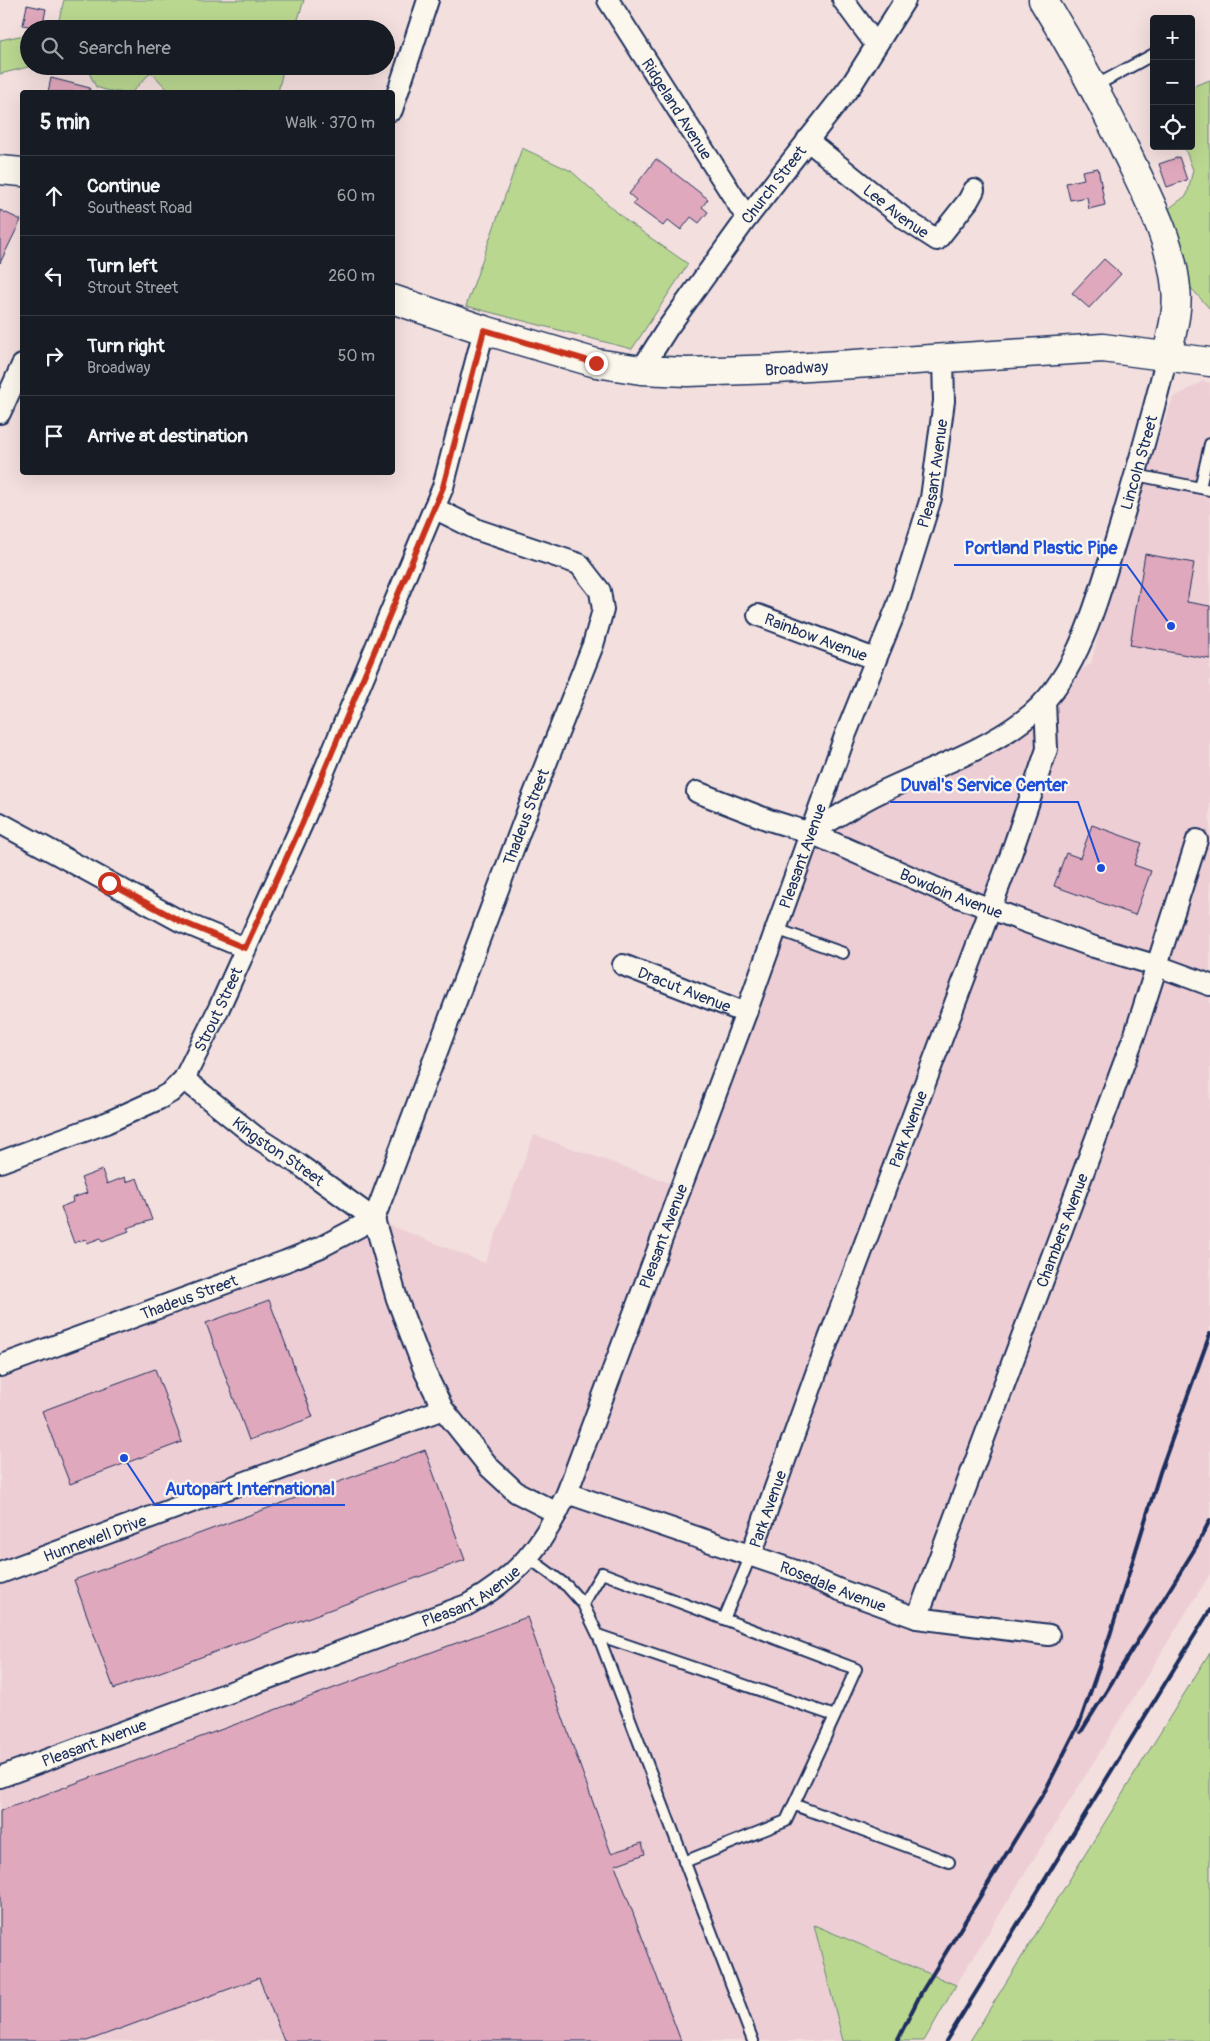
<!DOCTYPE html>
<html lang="en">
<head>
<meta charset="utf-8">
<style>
  body { margin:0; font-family:Pangolin,sans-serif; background:#242831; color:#f1f3f6 }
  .controls { position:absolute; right:15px; top:15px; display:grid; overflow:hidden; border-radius:5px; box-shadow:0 5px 20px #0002 }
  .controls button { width:45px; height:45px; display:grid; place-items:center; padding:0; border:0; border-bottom:1px solid #363941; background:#171b24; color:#f1f3f6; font:25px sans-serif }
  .stop { position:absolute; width:15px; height:15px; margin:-11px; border:4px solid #c8321e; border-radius:50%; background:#fff }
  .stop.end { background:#c8321e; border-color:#fff; box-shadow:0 1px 5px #0008 }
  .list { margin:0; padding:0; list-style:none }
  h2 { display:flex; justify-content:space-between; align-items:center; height:65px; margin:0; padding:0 20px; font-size:21px }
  h2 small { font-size:16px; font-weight:400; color:#9ea1a6 }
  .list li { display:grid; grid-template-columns:32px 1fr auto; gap:15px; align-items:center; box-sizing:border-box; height:80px; padding:0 20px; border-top:1px solid #363941 }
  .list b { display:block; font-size:19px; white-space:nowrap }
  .list p { margin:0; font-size:16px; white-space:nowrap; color:#9ea1a6 }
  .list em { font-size:16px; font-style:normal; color:#9ea1a6 }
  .icon { flex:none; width:28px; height:28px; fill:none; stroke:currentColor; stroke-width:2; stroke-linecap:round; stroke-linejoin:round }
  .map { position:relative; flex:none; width:1210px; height:2041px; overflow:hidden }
  .search { position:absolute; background:#171b24; box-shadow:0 5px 20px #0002; left:20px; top:20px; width:375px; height:55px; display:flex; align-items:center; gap:12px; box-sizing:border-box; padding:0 18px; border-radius:28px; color:#9ea1a6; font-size:19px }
  .panel { position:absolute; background:#171b24; box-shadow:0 5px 20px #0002; left:20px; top:90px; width:375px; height:385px; border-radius:5px }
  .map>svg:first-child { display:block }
  .built { fill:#edced4 }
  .green { fill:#bad790; stroke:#6a8377 }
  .building { fill:#e0a8bc; stroke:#1b2f5e }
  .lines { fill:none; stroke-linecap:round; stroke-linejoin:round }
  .service-casing { stroke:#1b2f5e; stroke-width:14 }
  .minor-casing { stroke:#1b2f5e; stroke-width:24 }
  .secondary-casing { stroke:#1b2f5e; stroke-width:31 }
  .primary-casing { stroke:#1b2f5e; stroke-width:31 }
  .service { stroke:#fbf7ec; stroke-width:10 }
  .minor { stroke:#fbf7ec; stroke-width:20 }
  .secondary { stroke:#fbf7ec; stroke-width:28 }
  .primary { stroke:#fbf7ec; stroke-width:28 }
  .rail { stroke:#1b2f5e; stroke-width:4 }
  .route { stroke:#c8321e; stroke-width:6 }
  .labels { text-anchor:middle; stroke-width:4.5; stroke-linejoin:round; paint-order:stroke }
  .street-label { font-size:16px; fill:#1b2f5e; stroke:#fbf7ec }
  .leader { fill:none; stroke:#1d4ed8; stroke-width:2 }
  .callout-dot { fill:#1d4ed8; stroke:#fbf7ec; stroke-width:2 }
  .callout-label { font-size:18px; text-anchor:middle; font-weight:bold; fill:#1d4ed8; stroke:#fbf7ec; stroke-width:4.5; stroke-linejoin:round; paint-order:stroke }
</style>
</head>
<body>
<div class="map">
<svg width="1210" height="2041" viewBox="0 0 1210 2041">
  <rect width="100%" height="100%" fill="#f3dfde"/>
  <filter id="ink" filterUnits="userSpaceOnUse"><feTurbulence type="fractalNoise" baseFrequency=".02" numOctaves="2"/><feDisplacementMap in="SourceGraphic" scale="10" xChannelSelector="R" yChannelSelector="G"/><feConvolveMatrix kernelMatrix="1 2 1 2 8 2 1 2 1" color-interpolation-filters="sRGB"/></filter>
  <g filter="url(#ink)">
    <path class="built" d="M1203 381 1210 383V1574L956 1985 815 1925 843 2041H0V1352L374 1219 485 1263 534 1135 681 1187 811 833 970 752 1060 683 1091 664 1120 546 1173 398Z"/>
    <path class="green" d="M64 0H304L295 29H50L57 27Z
      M29 34V66H32L0 74V40Z
      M86 66H284L278 92H170L151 72 132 92H112L96 87Z
      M1210 80V309L1191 288 1167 210 1187 195 1193 170 1184 146H1191V87Z
      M522 148 571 171 628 222 688 264 632 349 466 306Z
      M1210 1652V2041H970L1002 1989Z
      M814 1925 956 1985 924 2041H843Z"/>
    <path class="building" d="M27 5 46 9 42 29 23 25Z
      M51 78 90 88 89 92H48Z
      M1179 157 1187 180 1167 187 1159 164Z
      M656 159 708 199 702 207 708 212 699 223 691 217 681 230 668 220 663 226 633 204 636 200 629 194Z
      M1098 168 1105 205 1089 209 1087 197 1070 200 1066 183 1084 179 1082 171Z
      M0 210 21 220 0 263Z
      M1104 259 1121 274 1089 308 1072 293Z
      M1145 554 1194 563 1187 602 1210 606V659L1130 645Z
      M1092 825 1142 843 1134 865 1151 871 1135 915 1054 886 1066 853 1080 858Z
      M102 1170 107 1184 125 1177 126 1182 137 1178 152 1220 127 1228 129 1231 102 1241 101 1238 87 1243 86 1239 74 1243 61 1207 73 1202 72 1198 87 1193 81 1178Z
      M269 1300 313 1417 249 1440 206 1323Z
      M155 1369 182 1442 70 1484 42 1411Z
      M425 1450 465 1560 114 1689 74 1580Z
      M527 1617 611 1853 642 1843 645 1854 615 1865 681 2041H284L259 1978 87 2041H0V1811Z"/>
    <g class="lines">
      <defs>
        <path id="service" d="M1095 86 1154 54
          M1136 475 1210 490
          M1200 488 1210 444
          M776 929 843 953
          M529 1558 567 1586 583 1604 598 1635 753 2041
          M583 1604 602 1573 856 1669 835 1716 598 1635
          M724 1619 751 1555
          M795 1805 949 1862
          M684 1862 786 1821 835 1716"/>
        <g id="minor">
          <path id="s1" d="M608 0 747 218"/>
          <path d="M843 0 876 45"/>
          <path d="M392 110 428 0"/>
          <path id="s2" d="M807 140 906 220 937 240 968 201 974 190"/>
          <path id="s3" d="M641 370 667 329 747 218 852 84 905 0"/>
          <path d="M0 413 22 365"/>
          <path id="s4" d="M758 615 875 659"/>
          <path id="s5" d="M697 792 769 820 811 833 945 892 1094 947 1158 966 1210 985"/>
          <path d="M0 823 180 921 245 948"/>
          <path id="s6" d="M811 833C833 819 856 804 879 793 928 769 981 753 1024 720 1081 678 1099 591 1120 527 1137 470 1153 413 1167 356"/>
          <path id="s7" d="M623 965 746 1013"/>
          <path id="s8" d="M184 1079 256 1137 298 1164 374 1219 397 1299 425 1372 443 1409 490 1468 516 1492 557 1513"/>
          <path id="s9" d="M0 1162 106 1123 159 1099 171 1092 184 1079 219 1008 302 824 434 508 443 487 484 330"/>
          <path id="s10" d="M0 1366 286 1261 321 1247 374 1219 532 799 593 645 603 610 600 591 579 564 478 530 434 508"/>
          <path id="s11" d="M567 1493 796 1571 840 1590 917 1618 1049 1635"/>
          <path id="s12" d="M751 1555 818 1368 1010 857 1047 749 1045 701"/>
          <path id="s13" d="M0 1573 443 1409"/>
          <path id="s14" d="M917 1618 1136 1031 1197 840"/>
          <path id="s15" d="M0 1777 467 1605C518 1577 542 1546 567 1493L746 1013 845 736 897 607 931 498 944 401 943 359"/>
        </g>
        <path id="secondary" d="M1043 0C1072 47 1098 94 1122 143 1143 189 1171 236 1176 288 1179 310 1171 334 1167 356"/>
        <g id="primary">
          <path d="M0 170 22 172"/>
          <path id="s16" d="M392 299 484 330 596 363 641 370 687 372 777 369 1103 348 1210 362"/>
        </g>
      </defs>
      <use href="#service" class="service-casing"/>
      <use href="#minor" class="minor-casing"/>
      <use href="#secondary" class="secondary-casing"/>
      <use href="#primary" class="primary-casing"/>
      <use href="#service" class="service"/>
      <use href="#minor" class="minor"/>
      <use href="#secondary" class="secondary"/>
      <use href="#primary" class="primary"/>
      <path class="rail" d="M1081 1732 1196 1547 1210 1520
        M897 2041 921 1993 1046 1789 1080 1722 1110 1635 1160 1472 1210 1334
        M946 2041 1210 1610"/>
    </g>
  </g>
  <g class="lines" filter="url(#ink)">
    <path class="route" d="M109 883 180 921 245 948 302 824 443 487 484 330 596 363"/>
  </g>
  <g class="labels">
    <g class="street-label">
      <text dy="6" stroke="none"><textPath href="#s1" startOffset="129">Ridgeland Avenue</textPath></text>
      <text dy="6" stroke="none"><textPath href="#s3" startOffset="228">Church Street</textPath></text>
      <text dy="6" stroke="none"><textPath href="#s2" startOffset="114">Lee Avenue</textPath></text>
      <text dy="6" stroke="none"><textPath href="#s16" startOffset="415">Broadway</textPath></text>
      <text dy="6" stroke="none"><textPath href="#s6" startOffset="528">Lincoln Street</textPath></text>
      <text dy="6" stroke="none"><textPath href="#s15" startOffset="1735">Pleasant Avenue</textPath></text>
      <text dy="6" stroke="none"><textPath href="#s4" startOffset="62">Rainbow Avenue</textPath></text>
      <text dy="6" stroke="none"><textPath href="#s10" startOffset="832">Thadeus Street</textPath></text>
      <text dy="6" stroke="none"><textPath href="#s15" startOffset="1330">Pleasant Avenue</textPath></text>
      <text dy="6" stroke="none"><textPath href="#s5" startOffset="274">Bowdoin Avenue</textPath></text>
      <text dy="6" stroke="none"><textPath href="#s7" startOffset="66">Dracut Avenue</textPath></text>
      <text dy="6" stroke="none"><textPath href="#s9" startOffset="281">Strout Street</textPath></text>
      <text dy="6" stroke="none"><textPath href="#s12" startOffset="454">Park Avenue</textPath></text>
      <text dy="6" stroke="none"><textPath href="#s8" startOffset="119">Kingston Street</textPath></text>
      <text dy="6" stroke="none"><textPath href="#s14" startOffset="414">Chambers Avenue</textPath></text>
      <text dy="6" stroke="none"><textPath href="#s15" startOffset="925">Pleasant Avenue</textPath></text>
      <text dy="6" stroke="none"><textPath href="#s10" startOffset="201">Thadeus Street</textPath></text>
      <text dy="6" stroke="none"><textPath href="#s12" startOffset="49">Park Avenue</textPath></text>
      <text dy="6" stroke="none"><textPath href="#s13" startOffset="101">Hunnewell Drive</textPath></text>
      <text dy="6" stroke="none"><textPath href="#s11" startOffset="282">Rosedale Avenue</textPath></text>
      <text dy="6" stroke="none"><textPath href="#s15" startOffset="505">Pleasant Avenue</textPath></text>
      <text dy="6" stroke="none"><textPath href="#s15" startOffset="100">Pleasant Avenue</textPath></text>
    </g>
  </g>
  <path class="leader" d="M1171 626L1127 565H954M1101 868L1078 802H890M124 1458L155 1505H345"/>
  <g class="callout-dot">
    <circle cx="1171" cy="626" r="5"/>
    <circle cx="1101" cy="868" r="5"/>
    <circle cx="124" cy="1458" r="5"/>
  </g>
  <g class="callout-label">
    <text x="1041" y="554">Portland Plastic Pipe</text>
    <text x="984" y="791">Duval's Service Center</text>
    <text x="250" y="1495">Autopart International</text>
  </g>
</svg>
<div class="controls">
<button>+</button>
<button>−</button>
<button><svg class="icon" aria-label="locate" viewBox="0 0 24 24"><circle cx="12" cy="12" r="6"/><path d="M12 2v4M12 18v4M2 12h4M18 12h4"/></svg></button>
</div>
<div class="stop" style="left:109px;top:883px"></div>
<div class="stop end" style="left:596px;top:363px"></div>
<div class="search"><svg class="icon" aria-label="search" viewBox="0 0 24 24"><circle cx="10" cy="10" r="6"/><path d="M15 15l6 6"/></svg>Search here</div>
<section class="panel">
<h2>5 min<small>Walk · 370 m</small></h2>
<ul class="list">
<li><svg class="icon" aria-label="ahead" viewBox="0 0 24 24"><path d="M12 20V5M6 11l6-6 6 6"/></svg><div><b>Continue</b><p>Southeast Road</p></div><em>60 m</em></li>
<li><svg class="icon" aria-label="left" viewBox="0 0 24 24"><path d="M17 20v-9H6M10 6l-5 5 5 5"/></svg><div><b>Turn left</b><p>Strout Street</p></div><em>260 m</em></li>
<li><svg class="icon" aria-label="right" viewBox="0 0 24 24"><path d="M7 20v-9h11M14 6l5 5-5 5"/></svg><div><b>Turn right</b><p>Broadway</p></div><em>50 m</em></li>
<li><svg class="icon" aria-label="arrive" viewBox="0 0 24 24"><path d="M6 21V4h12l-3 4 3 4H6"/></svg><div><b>Arrive at destination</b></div></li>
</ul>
</section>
</div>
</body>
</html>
